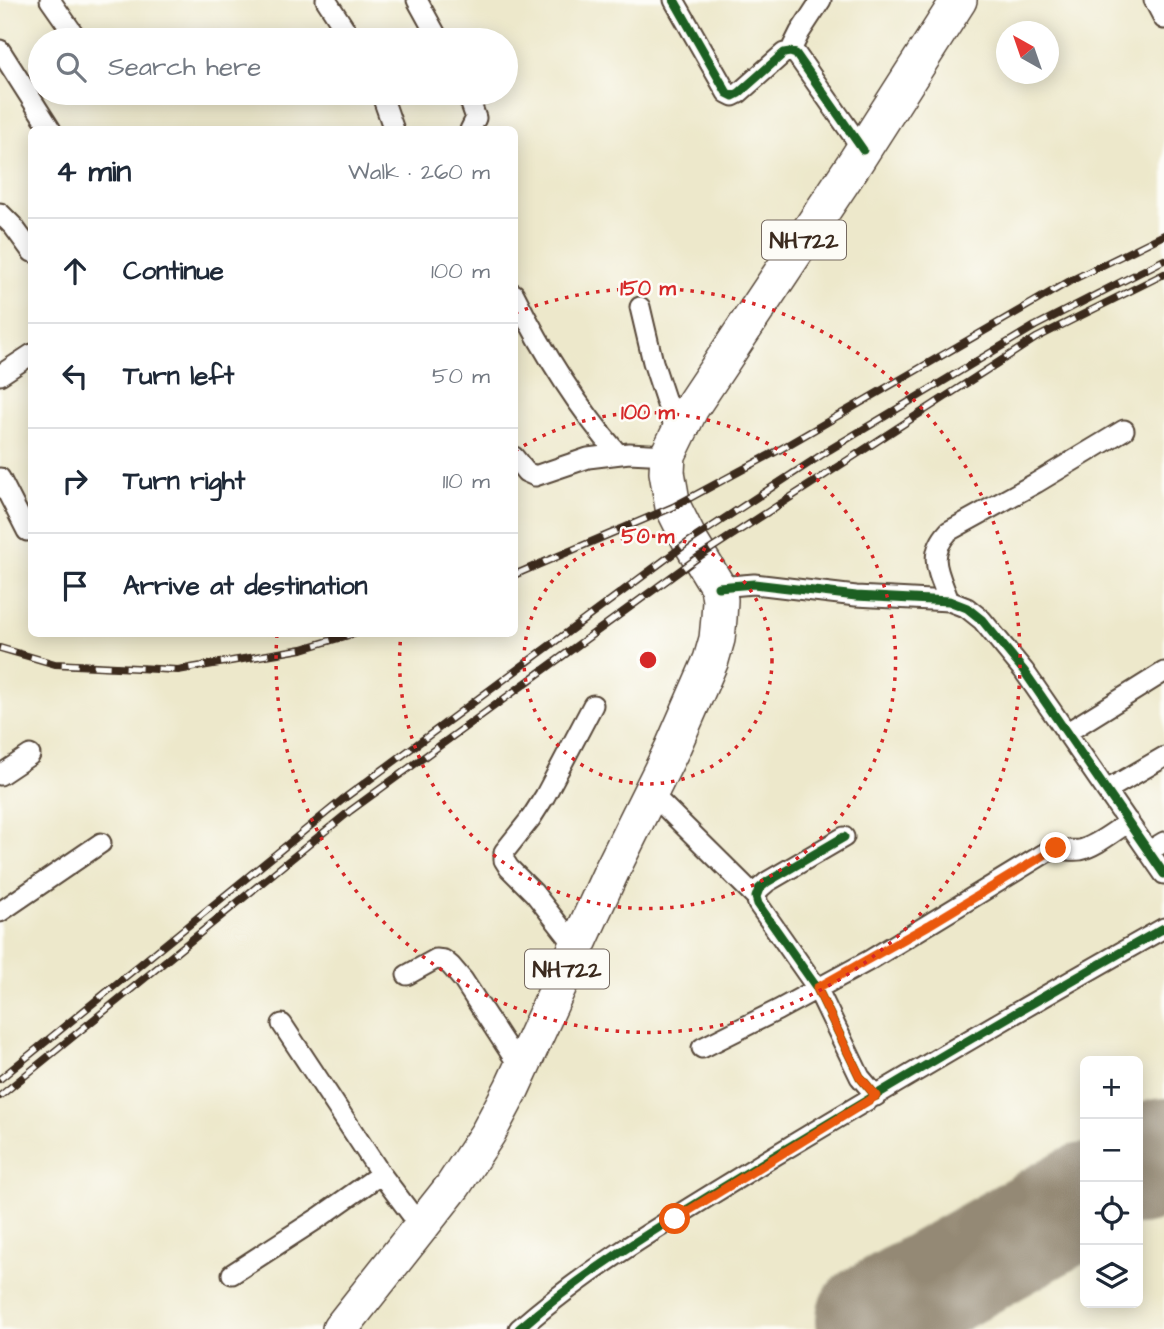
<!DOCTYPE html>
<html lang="en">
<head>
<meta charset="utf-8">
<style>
  body { margin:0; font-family:"Architects Daughter",sans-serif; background:#f2f2f3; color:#1f2937 }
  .controls { position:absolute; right:21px; bottom:21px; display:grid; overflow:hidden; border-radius:10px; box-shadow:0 4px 18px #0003 }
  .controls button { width:63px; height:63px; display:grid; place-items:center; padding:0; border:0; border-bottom:2px solid #e0e1e3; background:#fff; color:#1f2937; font:35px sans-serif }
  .compass { position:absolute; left:996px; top:21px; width:63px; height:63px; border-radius:50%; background:#fff; box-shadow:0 4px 18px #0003; rotate:320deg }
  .stop { position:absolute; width:21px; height:21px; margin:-16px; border:5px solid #ea580c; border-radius:50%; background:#fff }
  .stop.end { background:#ea580c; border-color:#fff; box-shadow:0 2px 7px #0008 }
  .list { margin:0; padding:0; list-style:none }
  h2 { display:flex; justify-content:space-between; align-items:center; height:91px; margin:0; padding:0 28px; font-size:30px }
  h2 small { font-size:23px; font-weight:400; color:#747a83 }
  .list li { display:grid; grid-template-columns:46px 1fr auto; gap:21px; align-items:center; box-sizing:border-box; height:105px; padding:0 28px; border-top:2px solid #e0e1e3 }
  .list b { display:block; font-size:26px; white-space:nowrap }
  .list em { font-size:23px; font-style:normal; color:#747a83 }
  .icon { flex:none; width:38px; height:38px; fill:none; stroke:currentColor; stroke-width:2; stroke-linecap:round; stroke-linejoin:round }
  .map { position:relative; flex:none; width:1164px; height:1329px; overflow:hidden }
  .search { position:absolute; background:#fff; box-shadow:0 4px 18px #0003; left:28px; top:28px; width:490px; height:77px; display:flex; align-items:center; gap:18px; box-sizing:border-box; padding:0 24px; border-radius:38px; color:#747a83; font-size:26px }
  .panel { position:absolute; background:#fff; box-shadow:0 4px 18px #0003; left:28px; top:126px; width:490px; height:511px; border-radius:10px }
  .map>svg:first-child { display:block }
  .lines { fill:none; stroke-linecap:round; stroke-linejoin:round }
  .runway { stroke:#948974; stroke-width:112 }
  .street-casing { stroke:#564638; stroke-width:23 }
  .highway-casing { stroke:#564638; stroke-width:38 }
  .street { stroke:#fff; stroke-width:19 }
  .highway { stroke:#fff; stroke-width:35 }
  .rail-casing { stroke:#3b2a1e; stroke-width:8 }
  .rail { stroke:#fdfcf7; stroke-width:5; stroke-dasharray:16; stroke-linecap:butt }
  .cycleway-casing { stroke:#fdfcf7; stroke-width:13 }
  .cycleway { stroke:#1b5e20; stroke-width:9 }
  .route { stroke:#ea580c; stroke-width:9 }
  .ring { fill:none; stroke:#d62828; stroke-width:3.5; stroke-dasharray:3.5 7 }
  .labels { text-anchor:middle; stroke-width:5; stroke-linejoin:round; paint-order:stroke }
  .shield { fill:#fdfcf7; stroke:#75695f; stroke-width:2 }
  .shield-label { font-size:23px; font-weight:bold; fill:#3b2a1e }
  .centre { fill:#d62828; stroke:#fdfcf7; stroke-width:3.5 }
  .ring-label { font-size:21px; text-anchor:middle; font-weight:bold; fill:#d62828; stroke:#fdfcf7; stroke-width:5; stroke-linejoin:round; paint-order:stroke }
</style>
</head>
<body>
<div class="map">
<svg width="1164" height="1329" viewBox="0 0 1164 1329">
  <rect width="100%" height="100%" fill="#fdfcf7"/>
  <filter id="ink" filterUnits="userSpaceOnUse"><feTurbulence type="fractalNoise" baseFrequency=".0143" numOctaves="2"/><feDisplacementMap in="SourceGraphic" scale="14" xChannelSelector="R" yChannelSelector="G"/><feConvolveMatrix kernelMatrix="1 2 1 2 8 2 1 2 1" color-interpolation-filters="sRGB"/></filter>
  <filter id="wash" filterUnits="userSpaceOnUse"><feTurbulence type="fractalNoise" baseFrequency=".00686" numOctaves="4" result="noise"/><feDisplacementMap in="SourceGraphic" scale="28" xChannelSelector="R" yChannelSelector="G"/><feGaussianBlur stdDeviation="1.57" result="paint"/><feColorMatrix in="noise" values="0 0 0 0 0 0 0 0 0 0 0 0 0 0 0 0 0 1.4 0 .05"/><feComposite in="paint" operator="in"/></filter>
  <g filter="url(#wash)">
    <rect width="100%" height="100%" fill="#ede8cb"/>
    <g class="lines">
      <path class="runway" d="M1138 1169 1164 1154
        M872 1319 1085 1199"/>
    </g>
  </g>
  <g filter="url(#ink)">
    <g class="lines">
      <defs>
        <path id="street" d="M50 0 78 40
          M326 0 352 40
          M417 0 439 40
          M674 0 727 93 733 96 739 93 784 53 790 52 796 54 863 150
          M1154 0 1164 19
          M0 50 51 130
          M790 52 800 32 821 0
          M381 93 394 130
          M467 93 476 118 470 130
          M0 213 13 226 32 252
          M514 294C543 352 576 405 618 454
          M640 307 653 362 677 435
          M0 375 32 354
          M514 457 526 472 535 476 588 458 629 453 668 455
          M0 478 27 531
          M718 587 754 584 856 596 949 601 967 608 982 620 1024 671 1164 874
          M949 601C939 573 926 556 949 531L1036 483 1124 430
          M1066 733 1164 672
          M0 775 30 755
          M1107 790 1164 757
          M650 792 756 897
          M844 837 767 882 759 889 756 897 758 904 817 988 860 1077 876 1096
          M1149 851 1164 842
          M0 912 101 843
          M577 948 534 893 509 868 504 860V852L531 818 545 796 593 705
          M407 975 436 959 444 960 451 966 463 980 521 1069
          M282 1024 381 1174 421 1227
          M702 1048 778 1010 870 960 1047 852C1061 846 1067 852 1080 850 1097 846 1114 831 1129 822
          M232 1274 320 1217 381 1174
          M519 1329C595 1262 684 1212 769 1159 900 1080 1031 1003 1164 928"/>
        <path id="highway" d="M340 1329 453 1186 488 1133 512 1088 612 870 672 749 711 660 717 639 719 618 720 600 718 587 690 541 673 507 667 472 668 455 691 408 856 161 959 0"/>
      </defs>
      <use href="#street" class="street-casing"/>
      <use href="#highway" class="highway-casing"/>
      <use href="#street" class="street"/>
      <use href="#highway" class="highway"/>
      <defs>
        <path id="rail" d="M514 575 673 507 779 450 1070 281 1164 235
          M0 648 55 664 178 670 302 649 352 634
          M0 1079 342 800 690 541 829 450 1035 326 1164 260
          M0 1096 350 811 700 556 1036 338 1164 274"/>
      </defs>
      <use href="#rail" class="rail-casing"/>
      <use href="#rail" class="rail"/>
      <defs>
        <path id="cycleway" d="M674 0 727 93 733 96 739 93 784 53 790 52 796 54 863 150
          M718 587 754 584 856 596 949 601 967 608 982 620 1024 671 1164 874
          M844 837 767 882 759 889 756 897 758 904 817 988 860 1077 876 1096
          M519 1329C595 1262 684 1212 769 1159 900 1080 1031 1003 1164 928"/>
      </defs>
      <use href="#cycleway" class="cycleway-casing"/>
      <use href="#cycleway" class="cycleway"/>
    </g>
  </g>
  <g class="lines" filter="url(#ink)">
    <path class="route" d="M675 1219 876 1096 860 1077 817 988 929 925 1056 848"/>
  </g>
  <g class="ring">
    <circle cx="648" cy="660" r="124"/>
    <path d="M515 451A248 248 0 1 1 401 634"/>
    <path d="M515 313A372 372 0 1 1 277 634"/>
  </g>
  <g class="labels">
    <g class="shield">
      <rect x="762" y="220.5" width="84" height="39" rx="5"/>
      <rect x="525" y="949.5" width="84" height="39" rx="5"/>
    </g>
    <g class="shield-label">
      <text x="804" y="248">NH722</text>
      <text x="567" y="977">NH722</text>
    </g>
  </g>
  <circle cx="648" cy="660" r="10" class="centre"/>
  <g class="ring-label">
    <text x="648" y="295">150 m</text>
    <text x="648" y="419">100 m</text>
    <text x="648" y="543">50 m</text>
  </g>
</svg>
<div class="controls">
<button>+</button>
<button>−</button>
<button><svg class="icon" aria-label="locate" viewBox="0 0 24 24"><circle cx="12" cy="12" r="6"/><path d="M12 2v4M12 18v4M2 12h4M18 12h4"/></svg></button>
<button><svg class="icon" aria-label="layers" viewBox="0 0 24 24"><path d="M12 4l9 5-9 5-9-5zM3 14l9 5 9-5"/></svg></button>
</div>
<svg class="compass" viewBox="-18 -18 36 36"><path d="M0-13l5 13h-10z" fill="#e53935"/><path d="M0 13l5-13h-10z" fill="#747a83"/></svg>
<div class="stop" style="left:675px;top:1219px"></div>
<div class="stop end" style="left:1056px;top:848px"></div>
<div class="search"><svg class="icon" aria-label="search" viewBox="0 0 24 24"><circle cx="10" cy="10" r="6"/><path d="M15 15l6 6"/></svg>Search here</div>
<section class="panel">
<h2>4 min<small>Walk · 260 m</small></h2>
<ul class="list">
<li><svg class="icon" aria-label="ahead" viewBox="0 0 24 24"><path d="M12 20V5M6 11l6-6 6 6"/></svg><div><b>Continue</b></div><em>100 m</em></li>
<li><svg class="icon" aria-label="left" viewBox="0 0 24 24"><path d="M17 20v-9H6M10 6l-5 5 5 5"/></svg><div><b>Turn left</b></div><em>50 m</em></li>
<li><svg class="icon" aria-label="right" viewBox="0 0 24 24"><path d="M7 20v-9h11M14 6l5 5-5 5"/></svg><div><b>Turn right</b></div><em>110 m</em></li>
<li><svg class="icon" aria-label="arrive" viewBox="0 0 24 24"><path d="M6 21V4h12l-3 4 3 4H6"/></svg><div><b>Arrive at destination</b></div></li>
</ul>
</section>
</div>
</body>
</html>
